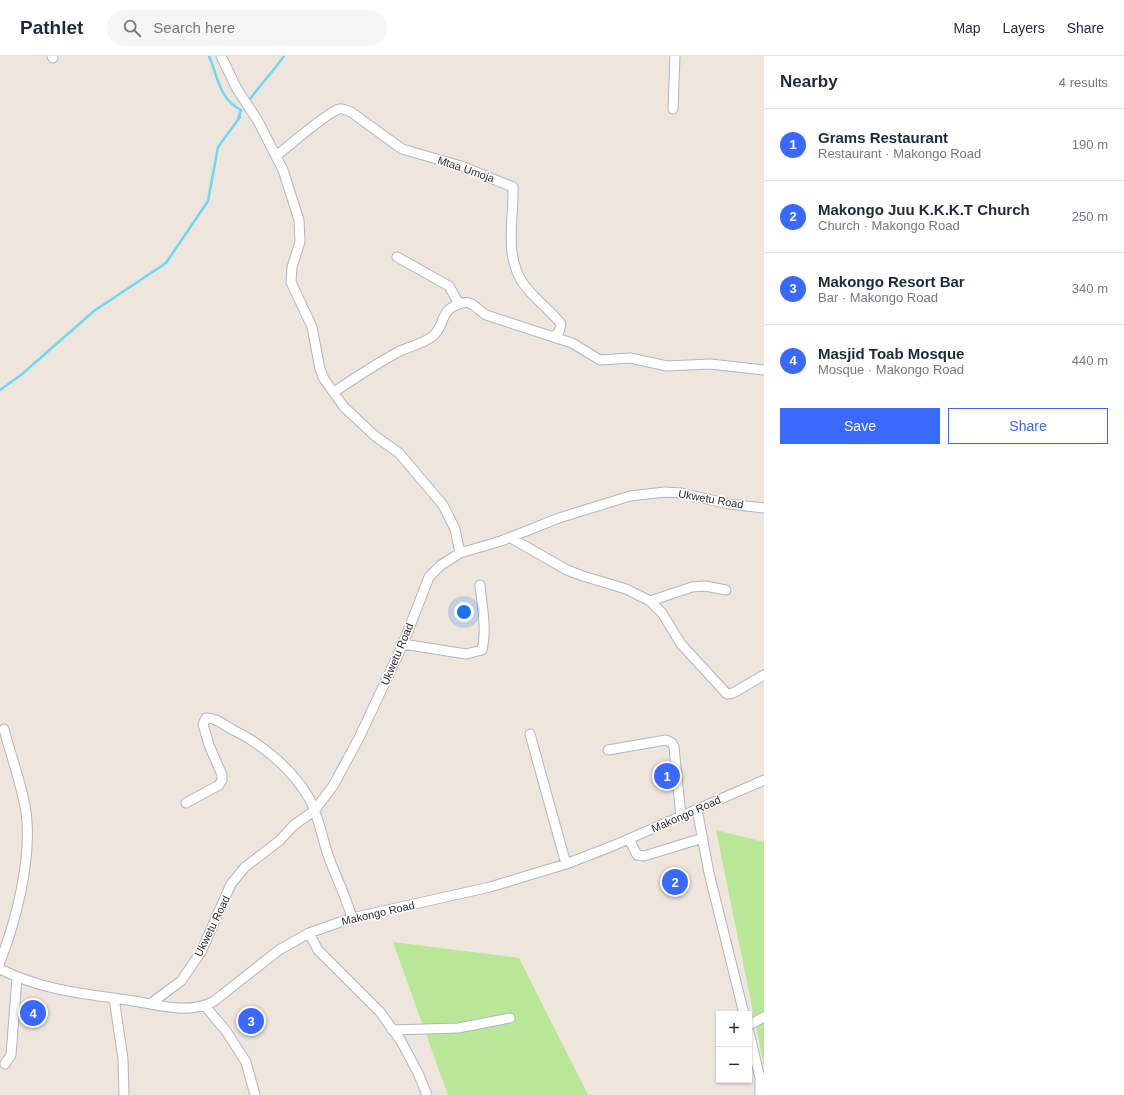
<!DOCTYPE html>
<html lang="en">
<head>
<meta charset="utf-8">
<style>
  body { margin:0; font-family:Arial,sans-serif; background:#f6f6f7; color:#1f2937 }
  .controls { position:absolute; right:12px; bottom:12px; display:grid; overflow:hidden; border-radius:0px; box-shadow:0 1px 3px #0004 }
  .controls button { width:36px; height:36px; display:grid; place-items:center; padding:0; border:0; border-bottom:1px solid #e0e1e3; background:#fff; color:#1f2937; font:20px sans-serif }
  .you { position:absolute; left:464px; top:556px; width:14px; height:14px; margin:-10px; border:3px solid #fff; border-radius:50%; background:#1a73e8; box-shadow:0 0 0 6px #1a73e833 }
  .badge { display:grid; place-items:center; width:26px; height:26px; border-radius:50%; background:#3969ff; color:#fff; font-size:13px; font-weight:700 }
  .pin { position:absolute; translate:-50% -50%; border:2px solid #fff; box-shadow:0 1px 4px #0006 }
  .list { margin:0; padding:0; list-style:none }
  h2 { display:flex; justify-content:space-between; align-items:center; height:52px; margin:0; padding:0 16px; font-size:17px }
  h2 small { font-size:13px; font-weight:400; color:#747a83 }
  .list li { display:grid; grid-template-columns:26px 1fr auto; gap:12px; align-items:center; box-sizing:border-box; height:72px; padding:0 16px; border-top:1px solid #e0e1e3 }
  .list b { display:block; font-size:15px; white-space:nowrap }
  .list p { margin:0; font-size:13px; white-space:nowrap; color:#747a83 }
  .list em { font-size:13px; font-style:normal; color:#747a83 }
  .actions { display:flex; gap:8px; padding:12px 16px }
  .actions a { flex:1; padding:9px 0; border:1px solid #3969ff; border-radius:0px; text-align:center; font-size:14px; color:#3969ff }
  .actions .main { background:#3969ff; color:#fff }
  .icon { flex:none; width:22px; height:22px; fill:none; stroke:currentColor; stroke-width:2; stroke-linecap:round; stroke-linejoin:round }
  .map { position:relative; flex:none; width:764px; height:1039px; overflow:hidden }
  header { display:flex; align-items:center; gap:24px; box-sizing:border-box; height:56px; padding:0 20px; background:#fff; border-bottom:1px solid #e0e1e3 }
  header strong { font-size:19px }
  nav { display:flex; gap:22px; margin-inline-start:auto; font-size:14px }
  .search { width:280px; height:36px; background:#f6f6f7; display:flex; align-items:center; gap:10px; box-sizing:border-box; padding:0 14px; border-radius:22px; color:#747a83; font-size:15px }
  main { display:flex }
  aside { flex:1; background:#fff }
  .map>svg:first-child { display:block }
  .green { fill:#b7e797 }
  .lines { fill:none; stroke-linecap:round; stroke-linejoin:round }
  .stream { stroke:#6cd8f4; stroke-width:2.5 }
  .minor-casing { stroke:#b1b5c0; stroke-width:11 }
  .minor { stroke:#fff; stroke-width:9 }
  .labels { text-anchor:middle; stroke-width:3; stroke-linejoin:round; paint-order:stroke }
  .street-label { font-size:11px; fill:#2c2c2c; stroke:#fff }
</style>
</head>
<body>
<header>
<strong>Pathlet</strong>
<div class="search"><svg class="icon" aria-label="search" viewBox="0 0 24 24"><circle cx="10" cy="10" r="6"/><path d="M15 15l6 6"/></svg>Search here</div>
<nav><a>Map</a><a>Layers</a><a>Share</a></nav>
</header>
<main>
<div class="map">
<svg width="764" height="1039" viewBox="0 0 764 1039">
  <rect width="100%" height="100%" fill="#eee6dd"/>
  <path class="green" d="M716 774 764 786V1010Z
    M393 886 519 902 588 1039H448Z"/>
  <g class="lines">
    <path class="stream" d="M209 0C218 21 219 43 241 54L238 63
      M248 46C259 30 272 17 284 0
      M0 334 21 319 94 255 166 207 208 145 218 91 240 61"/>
    <defs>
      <path id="minor" d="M52 0 53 2
        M221 0 237 33 258 65 283 114 299 164 300 186 292 211 291 226 312 271 320 313 324 323 344 351 375 380 399 397 443 449 455 473 460 497
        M673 53 675 0
        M276 100C289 90 326 57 339 53 343 52 348 55 351 56L402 93 461 110 513 131C514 163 503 201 525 230 535 243 550 254 561 268L559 276 553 281
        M397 201 449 230 459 248
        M334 336C355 322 377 307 400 295 411 290 423 288 433 280 447 267 438 254 462 247 472 244 478 254 486 259L572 287 600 304 630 302 667 310 710 308 764 314
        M511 482 567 514 583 520 626 533 650 545 662 557 681 588 727 638 733 637 764 619
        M650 545 692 531 705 530 726 534
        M403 588 466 598 482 594C487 574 482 550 480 529
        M530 678 566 808
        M608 694 666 684 672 687 674 691 681 761
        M186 747 219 729 222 724V719L209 689 203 668 206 662C216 661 225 670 233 674 261 687 293 714 309 742 319 760 322 783 329 802 337 823 346 841 352 862
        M697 753 709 817 744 958
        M629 783 637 799 644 800 703 782
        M309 877 318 894 380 956 401 985 418 1017 427 1039
        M0 906C16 865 30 809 27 765 25 737 11 701 4 673
        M0 913C42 934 81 937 127 944 156 948 185 959 213 946L279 894 309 877 352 862 490 831 566 808 615 789 764 724
        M114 942 123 1003 124 1039
        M150 948 181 925 201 896 231 828 245 811 279 785 294 769 314 755 333 730 359 682 403 588 429 521 441 509 460 497 501 485 559 462 630 440 665 436 681 437 729 448 764 452
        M205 950 226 975 246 1006 255 1039
        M749 969 764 961
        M392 974 458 972 510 962
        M749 976 760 1022V1039
        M5 1008 11 999 17 922"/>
    </defs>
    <use href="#minor" class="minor-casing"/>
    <use href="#minor" class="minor"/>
  </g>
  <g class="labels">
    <g class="street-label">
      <text transform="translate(466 113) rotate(19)" y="4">Mtaa Umoja</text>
      <text transform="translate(711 443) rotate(10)" y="4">Ukwetu Road</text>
      <text transform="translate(397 598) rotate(-67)" y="4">Ukwetu Road</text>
      <text transform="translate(686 758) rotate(-24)" y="4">Makongo Road</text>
      <text transform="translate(378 857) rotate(-13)" y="4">Makongo Road</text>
      <text transform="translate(212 870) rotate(-64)" y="4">Ukwetu Road</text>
    </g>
  </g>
</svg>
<div class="controls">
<button>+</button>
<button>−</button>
</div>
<div class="you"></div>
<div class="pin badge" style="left:667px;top:720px">1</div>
<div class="pin badge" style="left:675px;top:826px">2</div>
<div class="pin badge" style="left:251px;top:965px">3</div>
<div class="pin badge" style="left:33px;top:957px">4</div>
</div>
<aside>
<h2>Nearby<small>4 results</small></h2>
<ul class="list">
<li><span class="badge">1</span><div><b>Grams Restaurant</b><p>Restaurant · Makongo Road</p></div><em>190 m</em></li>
<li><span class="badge">2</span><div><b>Makongo Juu K.K.K.T Church</b><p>Church · Makongo Road</p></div><em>250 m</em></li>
<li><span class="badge">3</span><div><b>Makongo Resort Bar</b><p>Bar · Makongo Road</p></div><em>340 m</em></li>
<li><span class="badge">4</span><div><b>Masjid Toab Mosque</b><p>Mosque · Makongo Road</p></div><em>440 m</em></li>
</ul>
<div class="actions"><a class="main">Save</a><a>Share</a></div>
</aside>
</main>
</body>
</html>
